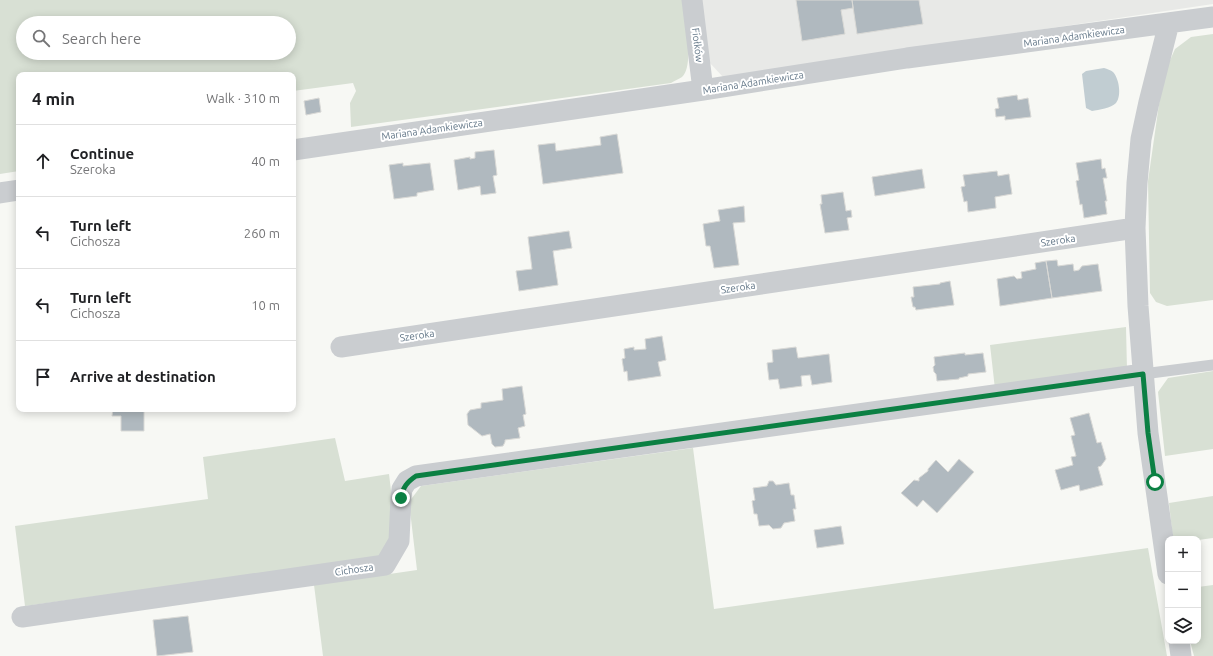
<!DOCTYPE html>
<html lang="en">
<head>
<meta charset="utf-8">
<style>
  body { margin:0; font-family:Ubuntu,sans-serif; background:#f2f2f2; color:#202124 }
  .controls { position:absolute; right:12px; bottom:12px; display:grid; overflow:hidden; border-radius:8px; box-shadow:0 2px 10px #0003 }
  .controls button { width:36px; height:36px; display:grid; place-items:center; padding:0; border:0; border-bottom:1px solid #e0e0e0; background:#fff; color:#202124; font:20px sans-serif }
  .stop { position:absolute; width:12px; height:12px; margin:-9px; border:3px solid #0b8043; border-radius:50%; background:#fff }
  .stop.end { background:#0b8043; border-color:#fff; box-shadow:0 1px 4px #0008 }
  .list { margin:0; padding:0; list-style:none }
  h2 { display:flex; justify-content:space-between; align-items:center; height:52px; margin:0; padding:0 16px; font-size:17px }
  h2 small { font-size:13px; font-weight:400; color:#757577 }
  .list li { display:grid; grid-template-columns:26px 1fr auto; gap:12px; align-items:center; box-sizing:border-box; height:72px; padding:0 16px; border-top:1px solid #e0e0e0 }
  .list b { display:block; font-size:15px; white-space:nowrap }
  .list p { margin:0; font-size:13px; white-space:nowrap; color:#757577 }
  .list em { font-size:13px; font-style:normal; color:#757577 }
  .icon { flex:none; width:22px; height:22px; fill:none; stroke:currentColor; stroke-width:2; stroke-linecap:round; stroke-linejoin:round }
  .map { position:relative; flex:none; width:1213px; height:656px; overflow:hidden }
  .search { position:absolute; background:#fff; box-shadow:0 2px 10px #0003; left:16px; top:16px; width:280px; height:44px; display:flex; align-items:center; gap:10px; box-sizing:border-box; padding:0 14px; border-radius:22px; color:#757577; font-size:15px }
  .panel { position:absolute; background:#fff; box-shadow:0 2px 10px #0003; left:16px; top:72px; width:280px; height:340px; border-radius:8px }
  .map>svg:first-child { display:block }
  .built { fill:#e8e9e7 }
  .green { fill:#d8e0d4; fill-rule:evenodd }
  .water { fill:#c1cdd2 }
  .building { fill:#b0b9bf; stroke:#d9d9d6 }
  .lines { fill:none; stroke-linecap:round; stroke-linejoin:round }
  .lane { stroke:#cacdd0; stroke-width:11 }
  .street { stroke:#cacdd0; stroke-width:21 }
  .route { stroke:#0b8043; stroke-width:5 }
  .labels { text-anchor:middle; stroke-width:4; stroke-linejoin:round; paint-order:stroke }
  .street-label { font-size:10px; fill:#637788; stroke:#fff }
</style>
</head>
<body>
<div class="map">
<svg width="1213" height="656" viewBox="0 0 1213 656">
  <rect width="100%" height="100%" fill="#f7f8f4"/>
  <path class="built" d="M701 0H1213V4L723 77 709 62Z"/>
  <path class="green" d="M0 0H682C684 16 695 66 682 77 679 79 674 81 671 83L351 127 350 103 356 91 353 83 293 91V75H19V171L0 174ZM23 23H289V53H23Z
    M1213 34V300L1167 306 1156 302 1150 293 1148 181 1163 76 1175 49 1191 37Z
    M1126 327 1127 370 995 389 990 345Z
    M1213 371V449L1165 456 1158 392 1168 378Z
    M335 438 345 481 389 474 397 540 385 557 25 606 15 526 208 499 203 457Z
    M693 448 714 609 1148 548 1167 656H323L314 585 417 570 409 502 421 486Z
    M1213 496V538L1198 540V539H1173L1169 503Z
    M1213 585V656H1194L1190 641H1198V587Z"/>
  <path class="water" d="M1104 68C1107 69 1111 70 1113 72 1119 78 1122 96 1116 103 1111 108 1099 110 1092 111L1086 108 1082 74 1086 71Z"/>
  <path class="building" d="M796 0H852L853 8 841 10 845 34 802 41Z
    M852 0H919L923 24 857 34Z
    M1017 95 1018 100 1028 98 1031 117 1005 120V116L996 117 995 109 999 108 997 98Z
    M319 98 321 112 306 115 304 101Z
    M617 134 623 173 543 184 538 145 555 143 556 151 601 145 600 137Z
    M494 150 497 175 493 176 496 193 481 195 480 186 458 190 454 160 470 157V159L475 158V152Z
    M1101 159 1102 169 1105 168 1107 178H1103L1107 201H1105L1107 214 1084 218 1082 204 1080 205 1076 181 1079 180 1076 163Z
    M403 163V166L430 163 434 190 417 193V196L394 199 389 165Z
    M922 169 925 188 875 196 872 177Z
    M997 171 998 176 1009 174 1012 194 995 197 996 208 968 212 967 201 964 202 961 187 965 186 963 175Z
    M843 192 846 211 851 210 852 217 847 218 849 230 825 233 820 204H822L821 195Z
    M744 206 745 222 733 223 739 265 714 268 710 246H706L703 224 720 221 718 210Z
    M569 231 572 248 553 251 558 285 519 291 516 271 532 269 528 237Z
    M1057 260 1058 266 1073 264 1074 271 1079 270 1082 266 1098 264 1102 291 1052 298 1046 261Z
    M1046 261 1052 298 1000 306 997 279 1014 276 1017 279 1022 278 1021 272 1036 269 1035 263Z
    M950 281 954 305 916 310 915 307H913L911 297H914L913 287 940 284V283Z
    M662 336 666 360 658 362 661 376 628 381 627 371 624 372 622 359 625 358 624 349 634 347V350L646 349 645 339Z
    M796 347 798 358 829 354 832 382 812 385 810 375 801 376 802 386 780 389 778 379 769 380 767 363 773 362 772 350Z
    M965 353V355L983 353 986 372 968 374V376L959 378V379L937 381 936 374 934 372 933 367 935 365 934 357Z
    M522 386 526 414 523 415 525 426 518 428 520 438 505 440V442L503 446 495 447 492 444 490 434 482 436 468 425 467 414 470 410 481 408V403L503 400 502 389Z
    M113 409H144V431H121V416H112Z
    M1089 413 1097 443 1101 442 1106 459 1101 466 1098 467 1103 485 1080 491 1079 485 1061 490 1055 470 1073 465 1071 457 1076 456 1071 436 1075 435 1070 418Z
    M959 459 974 472 937 513 923 500 917 507 901 493 914 480 919 481V478L928 471V469L936 460 948 472Z
    M769 481H773L776 485 789 483 791 495H794L796 509H793L795 521 784 523 781 528 773 529 769 525 759 526 757 514H754L752 501 755 500 753 488 767 486Z
    M841 526 844 544 817 548 814 530Z
    M188 616 193 652 157 656 153 620Z"/>
  <g class="lines">
    <path class="lane" d="M1143 374 1213 365"/>
    <path class="street" d="M692 0 703 90
      M293 150 703 90 907 58 1213 17
      M0 193 19 190
      M341 347 1135 228
      M1168 574 1148 433 1138 306 1135 228 1137 183 1141 139 1149 102 1169 23
      M22 617 385 565 399 541 401 497 402 489 407 481 416 476 1143 374
      M1179 641 1181 656"/>
  </g>
  <g class="lines">
    <path class="route" d="M401 498C403 487 407 482 416 476L1143 374 1148 433 1155 482"/>
  </g>
  <g class="labels">
    <g class="street-label">
      <text transform="translate(1074 36) rotate(-8)" y="4">Mariana Adamkiewicza</text>
      <text transform="translate(698 45) rotate(83)" y="4">Fiołków</text>
      <text transform="translate(753 82) rotate(-9)" y="4">Mariana Adamkiewicza</text>
      <text transform="translate(432 129) rotate(-8)" y="4">Mariana Adamkiewicza</text>
      <text transform="translate(1058 240) rotate(-8)" y="4">Szeroka</text>
      <text transform="translate(738 287) rotate(-8)" y="4">Szeroka</text>
      <text transform="translate(417 335) rotate(-8)" y="4">Szeroka</text>
      <text transform="translate(354 569) rotate(-8)" y="4">Cichosza</text>
    </g>
  </g>
</svg>
<div class="controls">
<button>+</button>
<button>−</button>
<button><svg class="icon" aria-label="layers" viewBox="0 0 24 24"><path d="M12 4l9 5-9 5-9-5zM3 14l9 5 9-5"/></svg></button>
</div>
<div class="stop" style="left:1155px;top:482px"></div>
<div class="stop end" style="left:401px;top:498px"></div>
<div class="search"><svg class="icon" aria-label="search" viewBox="0 0 24 24"><circle cx="10" cy="10" r="6"/><path d="M15 15l6 6"/></svg>Search here</div>
<section class="panel">
<h2>4 min<small>Walk · 310 m</small></h2>
<ul class="list">
<li><svg class="icon" aria-label="ahead" viewBox="0 0 24 24"><path d="M12 20V5M6 11l6-6 6 6"/></svg><div><b>Continue</b><p>Szeroka</p></div><em>40 m</em></li>
<li><svg class="icon" aria-label="left" viewBox="0 0 24 24"><path d="M17 20v-9H6M10 6l-5 5 5 5"/></svg><div><b>Turn left</b><p>Cichosza</p></div><em>260 m</em></li>
<li><svg class="icon" aria-label="left" viewBox="0 0 24 24"><path d="M17 20v-9H6M10 6l-5 5 5 5"/></svg><div><b>Turn left</b><p>Cichosza</p></div><em>10 m</em></li>
<li><svg class="icon" aria-label="arrive" viewBox="0 0 24 24"><path d="M6 21V4h12l-3 4 3 4H6"/></svg><div><b>Arrive at destination</b></div></li>
</ul>
</section>
</div>
</body>
</html>
